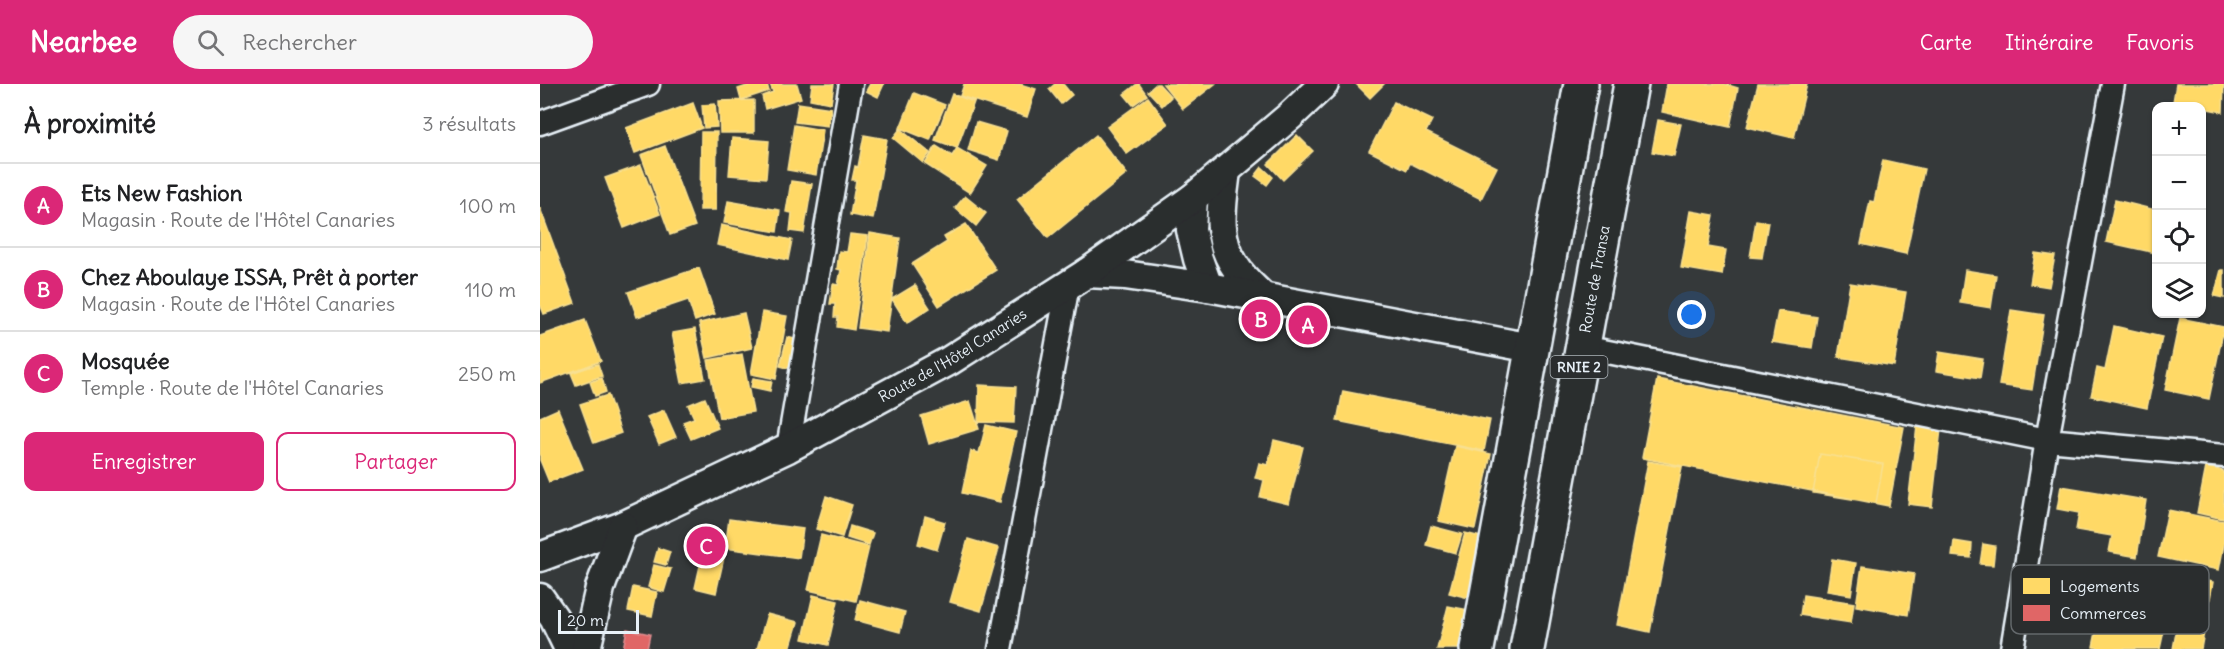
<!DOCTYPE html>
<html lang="fr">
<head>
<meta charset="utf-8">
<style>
  body { margin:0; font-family:Delius,sans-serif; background:#f6f6f6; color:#202124 }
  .controls { position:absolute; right:18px; top:18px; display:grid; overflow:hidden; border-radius:12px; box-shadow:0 2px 4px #0004 }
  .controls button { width:54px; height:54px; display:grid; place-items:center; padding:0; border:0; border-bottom:2px solid #e0e0e0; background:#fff; color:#202124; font:30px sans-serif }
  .scale { position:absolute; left:18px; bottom:15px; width:81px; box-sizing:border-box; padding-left:6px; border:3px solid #e8f1f8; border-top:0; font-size:16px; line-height:21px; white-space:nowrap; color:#e8f1f8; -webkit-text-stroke:4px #2a2d2e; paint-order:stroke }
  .you { position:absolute; left:1152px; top:231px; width:21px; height:21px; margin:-15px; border:4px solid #fff; border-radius:50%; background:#1a73e8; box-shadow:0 0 0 9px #1a73e833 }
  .badge { display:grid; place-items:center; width:39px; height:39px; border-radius:50%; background:#db2777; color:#fff; font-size:20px; font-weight:700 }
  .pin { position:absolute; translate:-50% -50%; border:3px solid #fff; box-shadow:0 2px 6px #0006 }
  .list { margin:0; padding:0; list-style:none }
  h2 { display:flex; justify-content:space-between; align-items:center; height:78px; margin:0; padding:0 24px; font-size:26px }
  h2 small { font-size:20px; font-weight:400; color:#757577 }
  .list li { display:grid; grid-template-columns:39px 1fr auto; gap:18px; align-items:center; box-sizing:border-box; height:84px; padding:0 24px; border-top:2px solid #e0e0e0 }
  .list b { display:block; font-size:22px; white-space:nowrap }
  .list p { margin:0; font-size:20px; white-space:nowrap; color:#757577 }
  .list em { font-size:20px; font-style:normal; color:#757577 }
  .actions { display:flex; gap:12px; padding:18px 24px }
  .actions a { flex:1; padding:14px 0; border:2px solid #db2777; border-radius:12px; text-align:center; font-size:21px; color:#db2777 }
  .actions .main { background:#db2777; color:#fff }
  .icon { flex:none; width:33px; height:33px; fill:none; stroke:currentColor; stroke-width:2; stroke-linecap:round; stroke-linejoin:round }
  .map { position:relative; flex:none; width:1684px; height:565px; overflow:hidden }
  header { display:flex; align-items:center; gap:36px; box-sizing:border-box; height:84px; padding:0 30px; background:#db2777; color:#fff }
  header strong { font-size:28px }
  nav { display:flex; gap:33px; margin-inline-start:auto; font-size:21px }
  .search { width:420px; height:54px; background:#f6f6f6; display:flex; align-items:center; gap:15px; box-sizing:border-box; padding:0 21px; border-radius:33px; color:#757577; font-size:22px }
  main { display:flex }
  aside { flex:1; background:#fff }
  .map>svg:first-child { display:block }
  .homes { fill:#ffd966; stroke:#f8e092; stroke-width:1.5 }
  .shops { fill:#e06666; stroke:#e29092; stroke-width:1.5 }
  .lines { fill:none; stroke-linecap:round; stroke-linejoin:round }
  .minor-casing { stroke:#e8f1f8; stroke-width:27 }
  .tertiary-casing { stroke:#e8f1f8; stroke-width:33 }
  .primary-casing { stroke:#e8f1f8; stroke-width:38 }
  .minor { stroke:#2a2d2e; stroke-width:22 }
  .tertiary { stroke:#2a2d2e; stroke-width:28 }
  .primary { stroke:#2a2d2e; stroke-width:33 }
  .labels { text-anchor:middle; stroke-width:6; stroke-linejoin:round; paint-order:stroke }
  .shield { fill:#2a2d2e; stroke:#afb6bb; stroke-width:1.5 }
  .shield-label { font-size:14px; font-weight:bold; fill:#e8f1f8 }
  .street-label { font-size:15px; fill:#e8f1f8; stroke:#2a2d2e }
  .key { fill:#2a2d2e; stroke:#63686b; stroke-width:1.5 }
  .key-label { font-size:16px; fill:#e8f1f8 }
</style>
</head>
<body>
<header>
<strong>Nearbee</strong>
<div class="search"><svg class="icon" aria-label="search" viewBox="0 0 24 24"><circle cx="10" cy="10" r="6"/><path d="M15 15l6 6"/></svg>Rechercher</div>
<nav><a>Carte</a><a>Itinéraire</a><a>Favoris</a></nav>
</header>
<main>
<aside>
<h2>À proximité<small>3 résultats</small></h2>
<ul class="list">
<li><span class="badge">A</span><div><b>Ets New Fashion</b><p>Magasin · Route de l'Hôtel Canaries</p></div><em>100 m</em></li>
<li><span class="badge">B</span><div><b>Chez Aboulaye ISSA, Prêt à porter</b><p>Magasin · Route de l'Hôtel Canaries</p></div><em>110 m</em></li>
<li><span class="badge">C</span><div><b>Mosquée</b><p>Temple · Route de l'Hôtel Canaries</p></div><em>250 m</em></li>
</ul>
<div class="actions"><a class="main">Enregistrer</a><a>Partager</a></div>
</aside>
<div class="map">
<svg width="1684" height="565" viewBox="0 0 1684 565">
  <rect width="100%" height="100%" fill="#35393a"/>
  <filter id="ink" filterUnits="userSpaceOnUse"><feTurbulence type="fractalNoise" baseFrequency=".0167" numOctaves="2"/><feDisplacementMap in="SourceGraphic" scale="12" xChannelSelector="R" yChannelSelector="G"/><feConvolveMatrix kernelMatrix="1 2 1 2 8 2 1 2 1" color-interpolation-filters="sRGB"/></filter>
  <g filter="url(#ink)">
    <path class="homes" d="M213 0H227L229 7 201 16 198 5Z
      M230 0H257L261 14 225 25 222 12 233 8Z
      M272 0H294L291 19 270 15Z
      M330 0H344L338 13 326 7Z
      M424 0H480L496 5 487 33 420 12Z
      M515 0H523L532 11 521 20 509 5Z
      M597 0H599L607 11 593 21 584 10Z
      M616 0H619L631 13 622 22 608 7Z
      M623 0H675L643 25Z
      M816 0H844L830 14Z
      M1127 0H1185L1198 4 1190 43 1122 28Z
      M1218 0H1267L1254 54 1207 43Z
      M1636 0H1684L1683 28 1633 18Z
      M374 9 405 21 390 56 360 44Z
      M412 10 434 18 417 64 395 56Z
      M608 13 628 40 587 70 567 43Z
      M214 16V49H180L179 17Z
      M854 18 892 36 886 48 957 83 941 115 870 79 867 86 829 67Z
      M153 19 162 44 95 69 86 44Z
      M258 19 291 24 288 42 255 38Z
      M175 20 177 43 164 44 162 21Z
      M1118 36 1141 40 1134 72 1112 68Z
      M436 38 467 47 459 76 428 66Z
      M254 41 283 46 276 91 247 86Z
      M360 45 390 69 383 79 353 54Z
      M161 48H177L176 126H160Z
      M324 51 347 55 333 135 310 131 316 96H312L315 82 318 83Z
      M556 51 587 90 508 154 477 115Z
      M757 51 773 67 743 96 728 80Z
      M192 54 229 57 226 94 189 91Z
      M125 62 155 142 130 151 101 71Z
      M396 62 412 72 417 64 447 82 430 109 385 80Z
      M1343 76 1384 85 1366 170 1321 160 1330 117 1334 118Z
      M101 81 120 130 84 144 65 94Z
      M722 83 733 93 727 101 715 92Z
      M251 97 272 100 264 149 250 147 252 129 246 128Z
      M425 112 446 129 436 142 415 124Z
      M1575 116 1616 126V169L1566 158Z
      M188 117 240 126 237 148 184 139Z
      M0 124 35 219 4 230 0 220Z
      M1151 127 1174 131 1168 163 1186 166 1182 191 1141 184Z
      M1216 136 1228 138 1222 174 1210 173Z
      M426 140 456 186 399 222 372 180 407 158 404 153Z
      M181 141 252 156 248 176 177 161Z
      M330 149 360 154 347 248 318 244Z
      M310 150 328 152 314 246 297 243 298 233H294L295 220H290L293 200 298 201 301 186 297 185 299 167 307 168Z
      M1495 169 1515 172 1509 203 1490 200Z
      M159 184 175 230 155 237 148 216 97 233 88 208Z
      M1425 186 1456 191 1451 224 1420 219Z
      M1681 186H1684V214L1674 212Z
      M1310 199 1366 208 1354 282 1298 273Z
      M375 201 390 224 367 239 352 215Z
      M1471 226 1504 231 1492 306 1459 301Z
      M1238 227 1277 233 1272 264 1232 258Z
      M222 228 247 232 236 295 211 290Z
      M204 229 212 264 167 274 159 239Z
      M1640 234 1684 243 1669 315 1625 306Z
      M45 236 61 277 0 299V252Z
      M1574 242 1622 253 1607 324 1551 312 1557 284 1565 286Z
      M155 245 165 295 142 299 132 249Z
      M247 253 262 257 255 286 240 282Z
      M1399 268 1443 275 1440 294 1396 287Z
      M202 270 213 328 179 334 168 276Z
      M58 280 62 292 36 301 31 289Z
      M62 294 66 308 55 312 50 298Z
      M213 294 232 297 230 307 211 303Z
      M1117 295 1364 343 1349 422 1102 374Z
      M439 301 476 303 474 339 438 338Z
      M803 307 950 336 944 367 797 337Z
      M68 311 81 349 54 359 40 320Z
      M165 314 178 344 151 355 143 338 154 334 148 321Z
      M430 317 439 345 389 360 381 332Z
      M18 325 43 385 9 398 0 376V333Z
      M124 326 136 353 119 360 107 333Z
      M446 341 476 348 460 418 422 409 431 367 439 369Z
      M1377 342 1401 345 1392 423 1368 420Z
      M734 356 763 363 749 420 720 413 724 396 715 394 719 379 728 381Z
      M915 362 951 370 935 445 898 437Z
      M1280 370 1343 380 1336 419 1273 409Z
      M1108 377 1142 383 1110 548 1077 541Z
      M1666 383 1684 387V435L1657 429Z
      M1521 402 1606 416 1597 473 1569 468 1572 452 1536 446 1539 429 1517 425Z
      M286 412 312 421 302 453 276 445Z
      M1628 426 1684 437V461L1679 486 1618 473Z
      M385 432 405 438 397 466 378 460Z
      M189 435 263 445 259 474 185 464Z
      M310 442 333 449 329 461 307 454Z
      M891 442 922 450 916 469 886 461Z
      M925 449 945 454 929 514 909 509Z
      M281 451 329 463 316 517 268 506Z
      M428 455 459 464 441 527 410 518Z
      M1414 457 1432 460 1431 474 1412 472Z
      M1443 460 1455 462 1453 481 1440 480Z
      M118 464 130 468 126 481 114 478Z
      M164 464 185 469 176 509 155 504Z
      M1292 475 1316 479 1311 511 1287 507Z
      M114 481 131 485 124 508 108 503Z
      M1322 482 1374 490 1368 531 1316 522Z
      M1646 493 1673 498 1661 565H1633Z
      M93 503 117 508 112 532 88 527Z
      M273 511 298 517 288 561 263 555Z
      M1263 511 1314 519 1311 539 1260 531Z
      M320 516 365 528 360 548 315 536Z
      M908 522 929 526 920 565H897Z
      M1560 529 1625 542 1620 565H1563L1553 563Z
      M227 530 258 538 250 565H217Z"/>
    <path class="shops" d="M87 545 110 550 107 565H83Z"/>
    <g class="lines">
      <defs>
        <path id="minor" d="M0 39 108 0
          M1043 263 1507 356 1684 372
          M248 364 311 0
          M460 565 528 201
          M1472 565 1507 356 1573 0"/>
        <g id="tertiary">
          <path d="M686 87C682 119 675 153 695 182 702 194 714 204 723 213"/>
          <path d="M653 114 651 146 658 175 668 203"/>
          <path d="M547 189 585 191 668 203 992 264"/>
          <path id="s1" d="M0 473 83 442 248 364 409 277 547 189 653 114 750 32 784 0"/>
          <path d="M0 514 14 534 29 565"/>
          <path d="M46 565 60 504 83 442"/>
        </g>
        <g id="primary">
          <path d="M937 565 1041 0"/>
          <path id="s2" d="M987 565 1091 0"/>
        </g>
      </defs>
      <use href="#minor" class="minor-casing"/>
      <use href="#tertiary" class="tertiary-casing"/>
      <use href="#primary" class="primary-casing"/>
      <use href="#minor" class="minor"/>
      <use href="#tertiary" class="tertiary"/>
      <use href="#primary" class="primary"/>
    </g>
  </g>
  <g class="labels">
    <rect class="shield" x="1010.5" y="272" width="57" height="22" rx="4.5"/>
    <g class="shield-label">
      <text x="1039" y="288">RNIE 2</text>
    </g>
    <g class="street-label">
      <text dy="5" stroke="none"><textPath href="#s2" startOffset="376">Route de Transa</textPath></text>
      <text dy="5" stroke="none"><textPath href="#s1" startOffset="460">Route de l'Hôtel Canaries</textPath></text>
    </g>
  </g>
  <rect x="1471" y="481" width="198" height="69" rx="9" class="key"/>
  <rect x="1483" y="494" width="27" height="16" fill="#ffd966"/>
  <rect x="1483" y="521" width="27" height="16" fill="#e06666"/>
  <g class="key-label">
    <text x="1520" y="508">Logements</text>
    <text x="1520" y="535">Commerces</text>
  </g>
</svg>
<div class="controls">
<button>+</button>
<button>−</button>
<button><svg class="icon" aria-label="locate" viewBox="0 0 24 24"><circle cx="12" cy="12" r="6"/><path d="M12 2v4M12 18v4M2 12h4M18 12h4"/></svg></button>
<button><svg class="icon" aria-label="layers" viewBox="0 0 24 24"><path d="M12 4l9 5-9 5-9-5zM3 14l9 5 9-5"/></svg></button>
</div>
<div class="scale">20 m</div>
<div class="you"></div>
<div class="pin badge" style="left:768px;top:241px">A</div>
<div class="pin badge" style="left:721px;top:235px">B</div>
<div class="pin badge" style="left:166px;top:462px">C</div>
</div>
</main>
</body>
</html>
